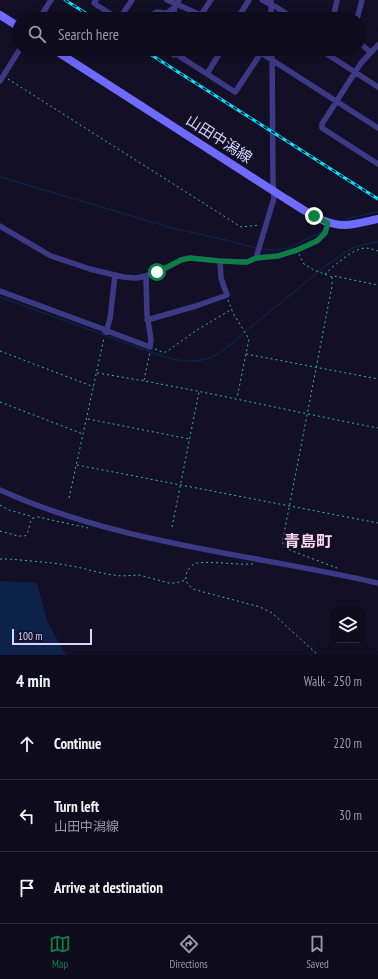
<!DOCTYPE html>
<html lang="en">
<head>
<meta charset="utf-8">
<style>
  body { margin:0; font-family:"PT Sans Narrow","Noto Sans JP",sans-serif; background:#171425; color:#f1f3f6 }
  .controls { position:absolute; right:12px; bottom:12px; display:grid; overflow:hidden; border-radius:8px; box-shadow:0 4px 16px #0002 }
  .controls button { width:36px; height:36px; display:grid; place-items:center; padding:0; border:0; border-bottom:1px solid #2e2b3b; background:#0e0b1c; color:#f1f3f6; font:20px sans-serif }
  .scale { position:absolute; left:12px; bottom:10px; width:80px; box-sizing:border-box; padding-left:4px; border:2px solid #d9d4ff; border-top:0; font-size:11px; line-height:14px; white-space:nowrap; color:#d9d4ff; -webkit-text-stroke:3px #130f26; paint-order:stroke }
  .stop { position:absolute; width:12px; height:12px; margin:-9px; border:3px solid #0b8043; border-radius:50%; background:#fff }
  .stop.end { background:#0b8043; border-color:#fff; box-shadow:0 1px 4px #0008 }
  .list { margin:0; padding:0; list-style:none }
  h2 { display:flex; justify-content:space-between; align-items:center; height:52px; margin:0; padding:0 16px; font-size:17px }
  h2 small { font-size:13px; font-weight:400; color:#9b9ba3 }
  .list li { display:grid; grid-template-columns:26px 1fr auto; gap:12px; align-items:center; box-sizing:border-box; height:72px; padding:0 16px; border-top:1px solid #2e2b3b }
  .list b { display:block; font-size:15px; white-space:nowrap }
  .list p { margin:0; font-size:13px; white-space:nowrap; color:#9b9ba3 }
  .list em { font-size:13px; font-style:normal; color:#9b9ba3 }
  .icon { flex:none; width:22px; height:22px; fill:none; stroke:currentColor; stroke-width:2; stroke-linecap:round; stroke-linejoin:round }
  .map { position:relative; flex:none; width:378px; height:655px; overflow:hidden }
  .search { position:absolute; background:#0e0b1c; box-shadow:0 4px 16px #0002; left:12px; right:12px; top:12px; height:44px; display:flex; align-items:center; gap:10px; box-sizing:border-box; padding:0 14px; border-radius:22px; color:#9b9ba3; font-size:15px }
  .sheet { height:268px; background:#0e0b1c }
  nav { display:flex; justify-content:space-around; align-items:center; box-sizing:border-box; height:56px; border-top:1px solid #2e2b3b; background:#0e0b1c; font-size:11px; color:#9b9ba3 }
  nav a { display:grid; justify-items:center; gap:2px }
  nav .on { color:#0b8043 }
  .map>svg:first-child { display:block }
  .water { fill:#0c2248 }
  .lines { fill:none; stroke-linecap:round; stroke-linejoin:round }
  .stream { stroke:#0c2248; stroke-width:1.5 }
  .path { stroke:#2fb8b0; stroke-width:1; stroke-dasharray:2 3; stroke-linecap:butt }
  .minor { stroke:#3d3a85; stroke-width:5.5 }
  .secondary { stroke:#6f6bff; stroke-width:8 }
  .rail-casing { stroke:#00e5ff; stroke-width:3 }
  .rail { stroke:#130f26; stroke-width:1.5; stroke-dasharray:4.5; stroke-linecap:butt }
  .route { stroke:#0b8043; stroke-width:5 }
  .labels { text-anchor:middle; stroke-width:3.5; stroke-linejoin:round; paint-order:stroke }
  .street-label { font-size:15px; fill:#d9d4ff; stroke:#130f26 }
  .neighbourhood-label { font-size:16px; font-weight:bold; fill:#ffd6f0; stroke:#130f26 }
</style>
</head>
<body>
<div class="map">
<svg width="378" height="655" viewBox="0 0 378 655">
  <rect width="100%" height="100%" fill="#130f26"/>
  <path class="water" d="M0 581 37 583 48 623 66 655H0Z"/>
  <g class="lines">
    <path class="stream" d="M0 177 48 191 172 228 226 240 256 248
      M342 222 349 218 378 212
      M260 249 275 250 288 248 322 232
      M0 297 162 356C178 361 193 364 209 358 223 353 235 340 246 331 264 316 282 302 300 287 316 274 331 260 349 250 358 245 368 243 378 242"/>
    <path class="path" d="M8 79 241 227 260 225
      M299 254 304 264 314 270 332 277 334 276 378 285
      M325 274C335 265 352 249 365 248 370 248 374 250 378 251
      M332 277V286L283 539V544L287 549 337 568
      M228 300 233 313 249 339 237 398
      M155 349 162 352H166L197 330 232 309
      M0 351 94 387
      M246 354 378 379
      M97 373C192 388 284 410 378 428
      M144 380 150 352
      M0 402 83 434
      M88 419 189 439
      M77 465 378 523
      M69 498 104 338
      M0 505 9 510 30 516 33 518
      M172 527 199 392
      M0 531 18 536H25C32 530 26 518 38 517L88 528
      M0 559H9L53 563 77 567 106 574 121 576 139 575 169 583H176L186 580
      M253 564C234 565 216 561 197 563 189 565 182 577 188 584 190 587 193 589 196 590L260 607 272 613 318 655"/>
    <path class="minor" d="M96 0 94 3 95 4 117 18H120L132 0
      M167 0 201 15 207 19
      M262 0 276 7 295 19
      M271 0V19
      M39 19 51 0
      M152 19 153 14C158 11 158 12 163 13 170 14 176 5 179 0
      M174 19V11L175 7
      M198 19 211 0
      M237 19 249 0
      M333 19 337 0
      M357 19 362 0
      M359 42 370 52
      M378 45 361 63 322 124V128L378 164
      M164 49 174 55 176 54 235 92 236 91 261 53
      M255 49 378 128
      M319 49 378 87
      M207 74 222 49
      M0 81 20 49
      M0 226 51 256 90 269 123 277 136 278 146 276 166 268 181 260 185 259 190 258 220 261 247 262 256 258 278 256 297 250 317 241 325 233 328 223
      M256 258 274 198 273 182 272 49
      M0 291 103 329 106 332H110L150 347 151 340 147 314 146 276
      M147 320 196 306 227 295 221 278 220 261
      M106 332 110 319 115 275
      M0 490C119 544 252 554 378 583"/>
    <path class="secondary" d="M0 15 19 27
      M53 49 286 199C304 210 323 225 345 225 356 225 367 221 378 219"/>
    <defs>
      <path id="rail" d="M65 0 95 19
        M142 49 378 199"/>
    </defs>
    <use href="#rail" class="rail-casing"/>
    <use href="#rail" class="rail"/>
  </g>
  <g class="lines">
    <path class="route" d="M157 272 181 260 190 258 220 261 240 262H247L256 258 278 256 297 250 317 241 325 233 328 223 314 216"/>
  </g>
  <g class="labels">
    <g class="street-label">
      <text transform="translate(219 139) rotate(33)" y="5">山田中潟線</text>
    </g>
    <g class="neighbourhood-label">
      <text x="308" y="547">青島町</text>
    </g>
  </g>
</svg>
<div class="controls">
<button><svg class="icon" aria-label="layers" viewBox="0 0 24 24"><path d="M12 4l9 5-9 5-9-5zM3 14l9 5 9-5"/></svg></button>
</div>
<div class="scale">100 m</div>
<div class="stop" style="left:157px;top:272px"></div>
<div class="stop end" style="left:314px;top:216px"></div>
<div class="search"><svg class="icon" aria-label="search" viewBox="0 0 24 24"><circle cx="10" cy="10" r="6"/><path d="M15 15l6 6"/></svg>Search here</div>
</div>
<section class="sheet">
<h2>4 min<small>Walk · 250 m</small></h2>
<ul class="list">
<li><svg class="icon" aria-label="ahead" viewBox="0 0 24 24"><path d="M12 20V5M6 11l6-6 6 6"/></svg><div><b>Continue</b></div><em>220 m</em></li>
<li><svg class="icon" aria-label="left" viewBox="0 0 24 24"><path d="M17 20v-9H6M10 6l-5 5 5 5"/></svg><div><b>Turn left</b><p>山田中潟線</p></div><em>30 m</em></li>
<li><svg class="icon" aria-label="arrive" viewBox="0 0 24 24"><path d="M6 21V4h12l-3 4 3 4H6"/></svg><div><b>Arrive at destination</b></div></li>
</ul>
</section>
<nav>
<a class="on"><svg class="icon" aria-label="map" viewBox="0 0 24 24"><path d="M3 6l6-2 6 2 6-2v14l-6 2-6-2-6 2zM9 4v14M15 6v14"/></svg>Map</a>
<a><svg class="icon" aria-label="directions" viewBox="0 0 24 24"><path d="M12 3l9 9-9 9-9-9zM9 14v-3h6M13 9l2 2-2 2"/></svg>Directions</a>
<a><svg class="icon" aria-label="saved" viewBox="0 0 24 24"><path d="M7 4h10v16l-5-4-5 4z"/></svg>Saved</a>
</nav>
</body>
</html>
